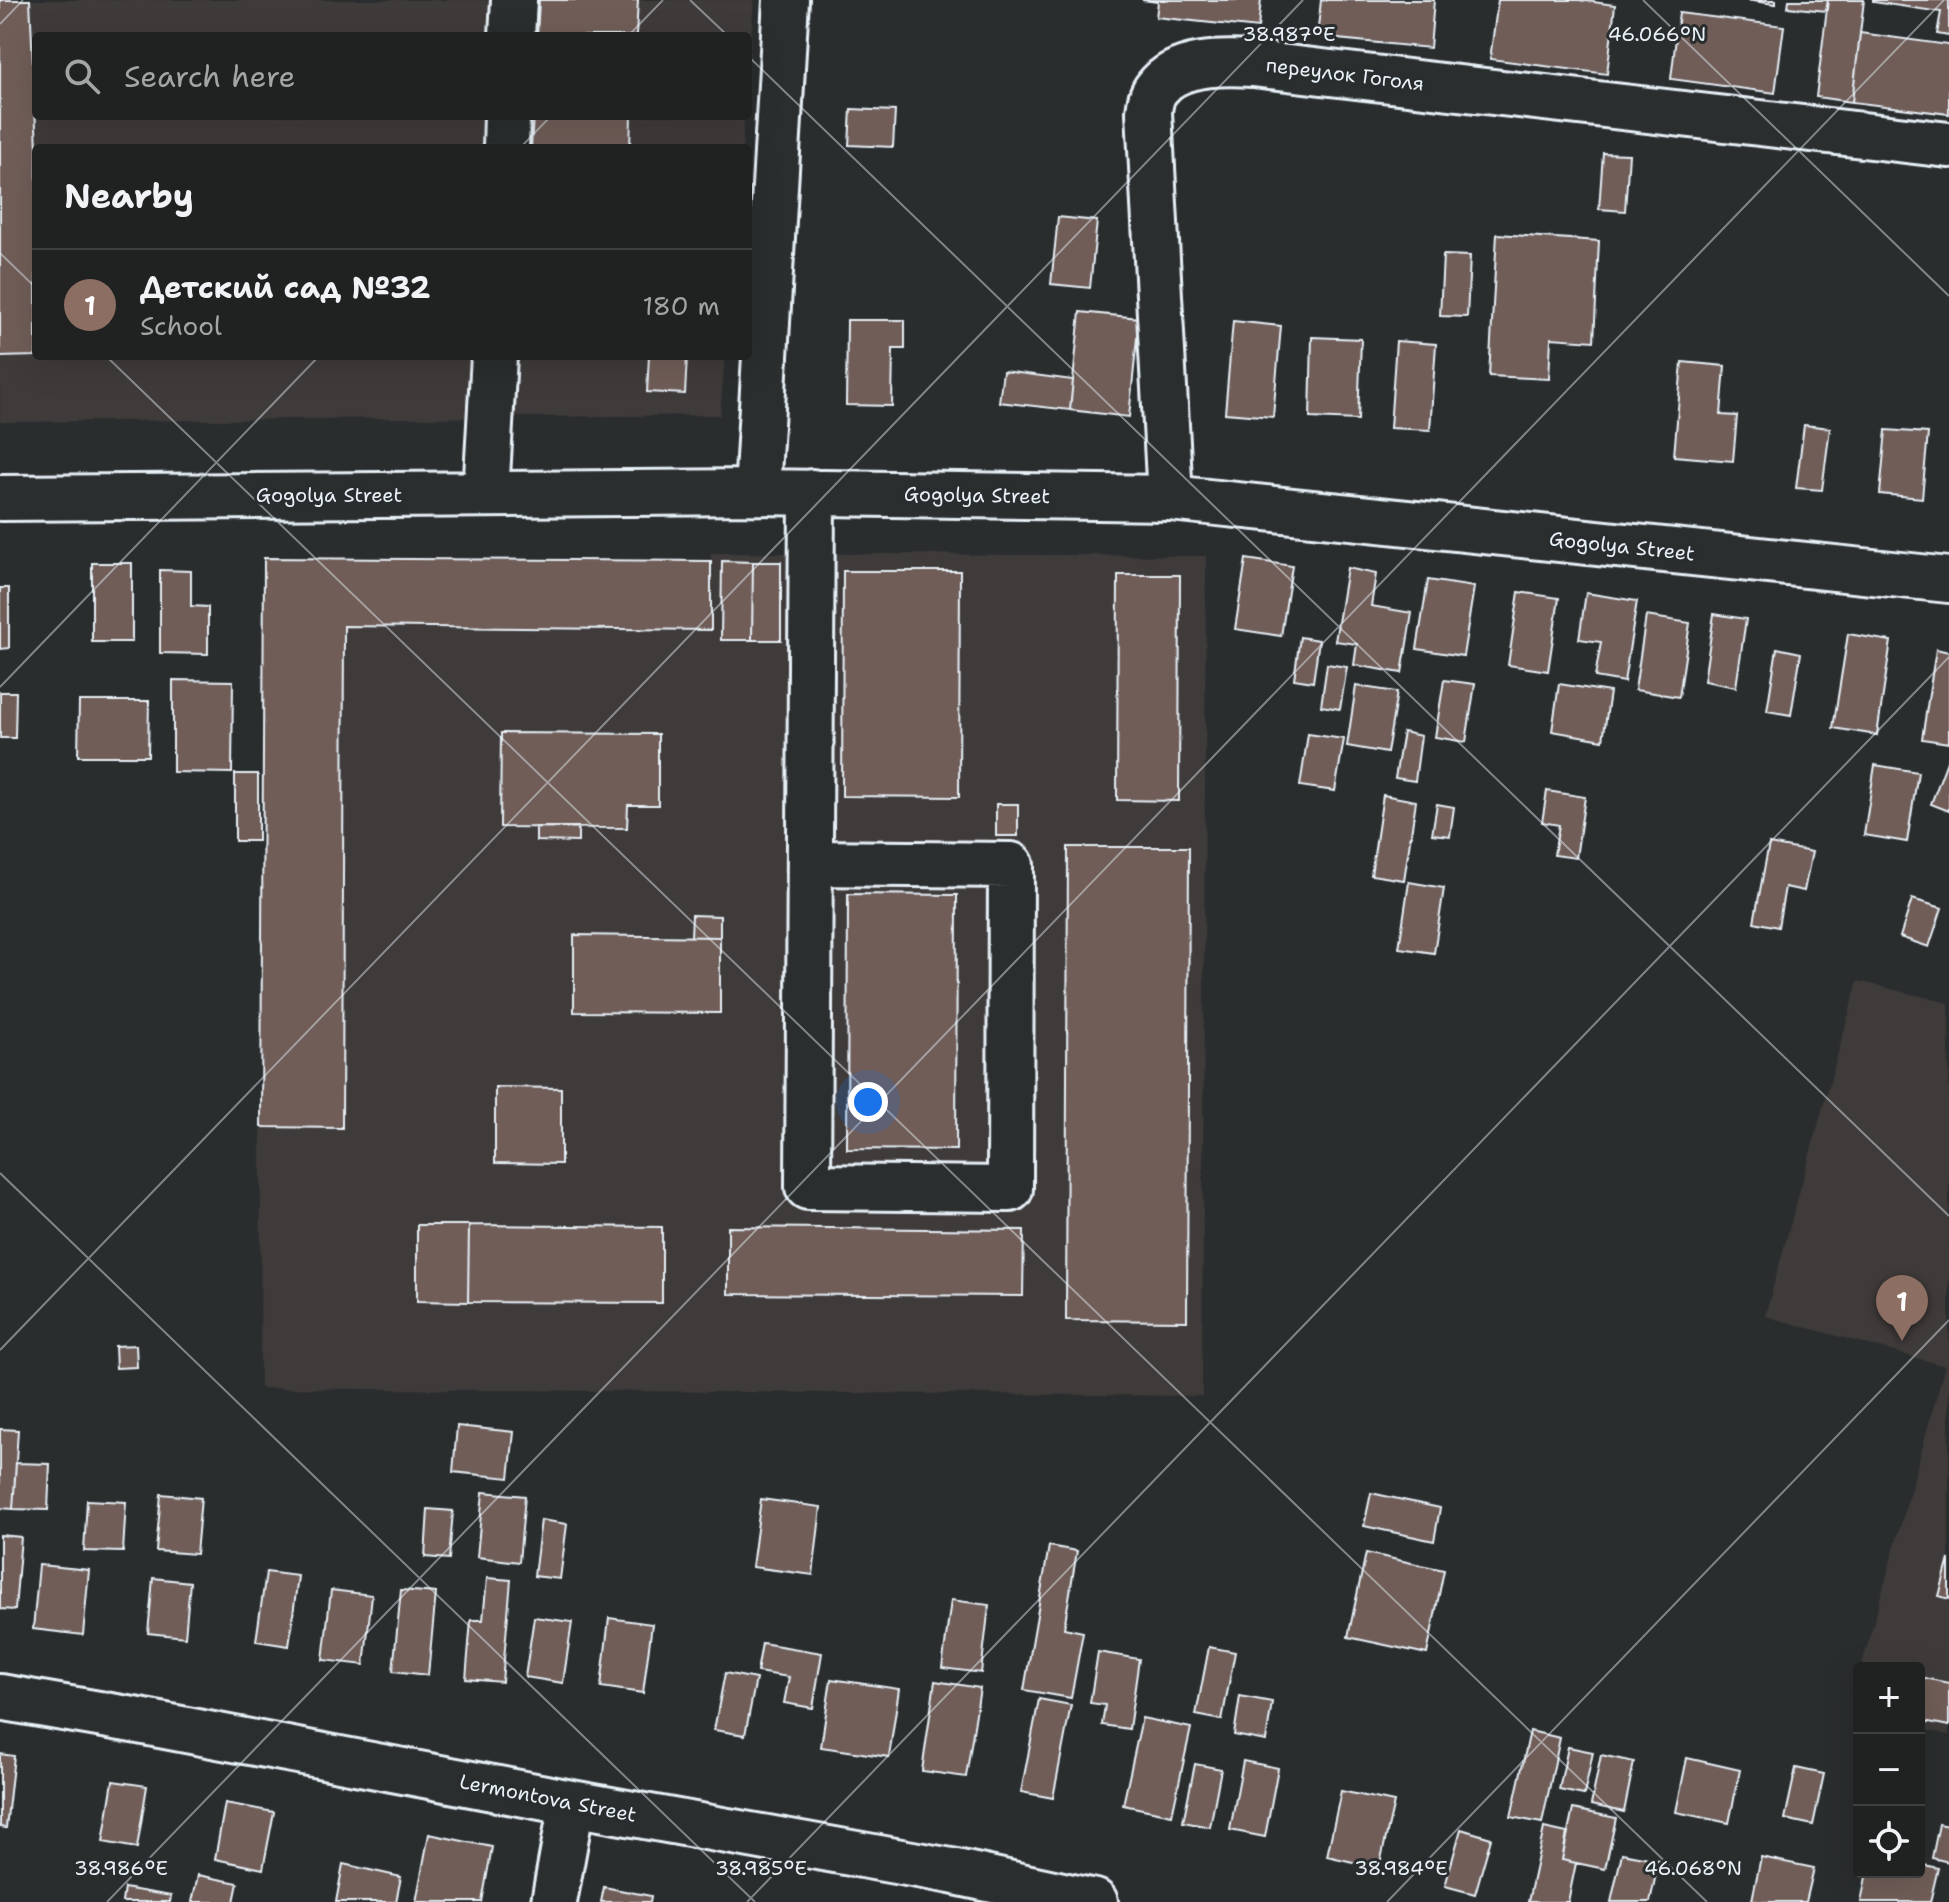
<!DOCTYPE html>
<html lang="en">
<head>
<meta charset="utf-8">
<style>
  body { margin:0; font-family:"Shantell Sans",sans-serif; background:#2d2f2f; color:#f1f3f6 }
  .controls { position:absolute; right:24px; bottom:24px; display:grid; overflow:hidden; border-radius:8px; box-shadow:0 8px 32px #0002 }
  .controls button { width:72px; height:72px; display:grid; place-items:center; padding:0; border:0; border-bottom:2px solid #3d3f40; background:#202222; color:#f1f3f6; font:40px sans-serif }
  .you { position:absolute; left:868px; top:1102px; width:28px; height:28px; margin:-20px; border:6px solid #fff; border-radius:50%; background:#1a73e8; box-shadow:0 0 0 12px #1a73e833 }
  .badge { display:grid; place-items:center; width:52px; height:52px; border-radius:50%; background:#8bbbb9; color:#fff; font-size:26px; font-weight:700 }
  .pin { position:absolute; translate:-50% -66px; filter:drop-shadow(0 2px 4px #0008) }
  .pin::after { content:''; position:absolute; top:42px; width:28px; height:24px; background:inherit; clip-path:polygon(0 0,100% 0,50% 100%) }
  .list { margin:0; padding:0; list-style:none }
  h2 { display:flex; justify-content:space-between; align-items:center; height:104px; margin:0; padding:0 32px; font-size:34px }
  h2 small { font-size:26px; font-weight:400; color:#a2a4a5 }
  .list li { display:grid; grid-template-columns:52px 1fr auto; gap:24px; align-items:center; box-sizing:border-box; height:112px; padding:0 32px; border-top:2px solid #3d3f40 }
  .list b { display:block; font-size:30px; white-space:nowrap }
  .list p { margin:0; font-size:26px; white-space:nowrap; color:#a2a4a5 }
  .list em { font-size:26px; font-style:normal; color:#a2a4a5 }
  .icon { flex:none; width:44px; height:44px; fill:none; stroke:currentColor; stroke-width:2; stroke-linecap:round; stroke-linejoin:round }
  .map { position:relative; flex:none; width:1949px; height:1902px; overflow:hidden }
  .search { position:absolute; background:#202222; box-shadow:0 8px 32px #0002; left:32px; top:32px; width:720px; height:88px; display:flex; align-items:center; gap:20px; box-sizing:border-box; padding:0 28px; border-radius:8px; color:#a2a4a5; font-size:30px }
  .panel { position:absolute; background:#202222; box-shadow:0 8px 32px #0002; left:32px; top:144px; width:720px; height:216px; border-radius:8px }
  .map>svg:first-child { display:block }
  .built { fill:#3f3b3b }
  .building { fill:#6f5d59; stroke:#e8f1f8; stroke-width:2 }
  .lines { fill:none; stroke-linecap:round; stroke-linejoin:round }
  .minor-casing { stroke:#e8f1f8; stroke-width:50 }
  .minor { stroke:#2a2d2e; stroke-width:44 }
  .ticks { fill:none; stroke:#e8f1f8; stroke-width:2; stroke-opacity:0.45 }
  .labels { text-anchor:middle; stroke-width:6; stroke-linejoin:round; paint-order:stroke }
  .street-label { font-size:20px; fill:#e8f1f8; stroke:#2a2d2e }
  .ticks-label { font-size:20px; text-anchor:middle; fill:#e8f1f8; stroke:#2a2d2e; stroke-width:6; stroke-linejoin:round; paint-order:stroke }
</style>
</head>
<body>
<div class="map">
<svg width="1949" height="1902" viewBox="0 0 1949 1902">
  <rect width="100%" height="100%" fill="#2a2d2e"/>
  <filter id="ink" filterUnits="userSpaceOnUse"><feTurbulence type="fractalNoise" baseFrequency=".0125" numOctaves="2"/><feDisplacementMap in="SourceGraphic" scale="16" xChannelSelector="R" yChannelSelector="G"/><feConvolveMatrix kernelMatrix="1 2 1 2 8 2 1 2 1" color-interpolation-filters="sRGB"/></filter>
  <g filter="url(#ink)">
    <path class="built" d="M0 0H754L748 71V36H36V116H744L742 148H36V356H725L720 415 0 422Z
      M711 553 1206 556 1202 1396 260 1388 264 558 711 561Z
      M1858 981 1949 1003V1735L1919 1728V1668H1861L1945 1366 1765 1316Z"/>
    <path class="building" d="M0 0H30L37 148 36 356 0 357Z
      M539 0H638L636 36H537Z
      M1142 0H1261L1258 28 1156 17 1158 2Z
      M1321 0H1434L1430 48 1317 37Z
      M1498 0H1579L1615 5 1607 74 1490 59Z
      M1745 0H1776V4Z
      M1789 0H1828L1826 11 1788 7Z
      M1828 0H1864L1852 102 1816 97Z
      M1873 0H1949V36L1937 34 1941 12 1873 2Z
      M1679 13 1784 26 1775 93 1671 79Z
      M1860 33 1949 45V114L1852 102Z
      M851 109 895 111 893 147 849 145Z
      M533 116H631L630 148H531Z
      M1603 153 1629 154 1625 211 1599 209Z
      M1058 217 1097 221 1090 288 1051 284Z
      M1497 234 1599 241 1594 341 1551 338 1549 379 1489 376Z
      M1443 255 1470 256 1467 317 1440 316Z
      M1080 312 1139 318 1129 417 1070 410Z
      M847 320H905V349H893L892 406 846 405Z
      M1233 321 1281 326 1273 417 1225 413Z
      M1312 337 1361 339 1358 420 1310 418Z
      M1396 341 1436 344 1430 430 1390 428Z
      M649 356H687L685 394 647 392Z
      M1682 362 1725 366 1721 415 1737 416 1733 461 1674 456Z
      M1003 371 1073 380 1070 410 999 402Z
      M1804 425 1830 428 1822 490 1796 488Z
      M1886 430 1928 433 1922 498 1880 494Z
      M264 558 711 561V630L344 626 342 1128 261 1127Z
      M1246 559 1292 566 1281 636 1235 629Z
      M722 561 753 562 752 640H721Z
      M753 562H781V640H752Z
      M92 563H132V642H92Z
      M1347 568 1376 574 1371 606 1412 613 1402 673 1354 665 1357 644 1335 641Z
      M160 570 191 571V606L208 607V654L160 653Z
      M843 571H960L959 797 842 796Z
      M1118 575H1180L1179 801 1117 800Z
      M1428 580 1474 587 1463 656 1417 649Z
      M0 588H9V648L0 649Z
      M1519 592 1559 598 1548 671 1508 665Z
      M1586 593 1637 601 1624 682 1595 677 1601 642 1579 639Z
      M1714 614 1746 619 1736 687 1704 681Z
      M1646 616 1690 623 1679 697 1635 690Z
      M1848 634 1891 641 1877 735 1833 728Z
      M1300 637 1319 640 1313 682 1294 679Z
      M1777 648 1801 653 1791 715 1767 711Z
      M1936 649 1949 652V743L1922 739Z
      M1327 664 1347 667 1340 709 1321 706Z
      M173 680 233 681 232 773 173 772Z
      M1444 680 1475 684 1466 742 1435 737Z
      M1559 684 1610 692 1603 740 1552 731Z
      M1356 686 1397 692 1387 753 1347 746Z
      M0 692H16L15 738H0Z
      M79 701H149L148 756H78Z
      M1403 732 1421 736 1415 781 1395 778Z
      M501 733 658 734V805H628L627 828 500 827Z
      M1308 734 1344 739 1335 791 1300 786Z
      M1949 756V811L1931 804Z
      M1875 765 1918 772 1907 842 1864 835Z
      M235 774H258V841H235Z
      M1547 791 1585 797 1576 858 1554 855 1559 825 1542 822Z
      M1383 795 1416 801 1404 880 1371 875Z
      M996 804H1018V836H996Z
      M1437 804 1454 807 1450 836 1432 834Z
      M536 827H578V842L536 841Z
      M1769 844 1812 852 1804 891 1785 887 1778 927 1754 922Z
      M1068 847H1189L1187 1321 1066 1320Z
      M1409 882 1444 888 1434 953 1399 948Z
      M848 894 957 895 956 1150 847 1149Z
      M1912 899 1942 908 1929 947 1900 937Z
      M692 915 720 916V937H691Z
      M574 935 720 937V1013L574 1012Z
      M495 1087 561 1088V1164L495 1163Z
      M417 1225H469L468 1302 417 1301Z
      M469 1225 662 1227V1303L468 1302Z
      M728 1227 1024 1230 1023 1296 728 1294Z
      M136 1345 137 1367 116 1368 115 1346Z
      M457 1426 514 1432 509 1478 453 1472Z
      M0 1429 18 1430 13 1509 0 1508Z
      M16 1463 50 1464 48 1510 13 1509Z
      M483 1492 525 1496 519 1562 477 1557Z
      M1371 1493 1440 1508 1434 1541 1364 1526Z
      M161 1494 201 1498 196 1554 156 1551Z
      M761 1499 821 1507 813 1575 752 1567Z
      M87 1500 126 1502 123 1552 84 1551Z
      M428 1509 453 1511 449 1559 425 1557Z
      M541 1520 567 1524 560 1579 534 1576Z
      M0 1535 21 1537 15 1610 0 1609Z
      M1049 1546 1077 1551 1064 1628 1083 1632 1071 1698 1024 1690Z
      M1366 1553 1444 1570 1427 1654 1348 1637Z
      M1949 1559V1599L1939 1596Z
      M39 1565 89 1570 83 1635 33 1629Z
      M266 1572 298 1576 289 1646 256 1641Z
      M153 1578 190 1582 185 1637 148 1633Z
      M487 1578 511 1580 502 1682 466 1679 471 1620H483Z
      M331 1590 372 1595 364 1665 323 1660Z
      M401 1590 436 1593 428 1675 393 1671Z
      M951 1600 989 1605 981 1673 942 1668Z
      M534 1617 572 1622 563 1683 525 1677Z
      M609 1618 652 1624 643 1693 601 1687Z
      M762 1643 822 1653 813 1708 784 1703 789 1677 757 1672Z
      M1209 1647 1235 1652 1222 1720 1196 1715Z
      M1098 1652 1139 1659 1129 1729 1102 1725 1105 1705 1090 1703Z
      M725 1673 756 1679 745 1735 714 1730Z
      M1919 1677 1949 1683V1726L1919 1720Z
      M831 1679 899 1689 889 1757 821 1747Z
      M935 1681 980 1688 966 1777 922 1771Z
      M1240 1696 1272 1702 1266 1741 1234 1735Z
      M1039 1699 1071 1705 1053 1798 1021 1792Z
      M1142 1718 1191 1728 1172 1815 1123 1805Z
      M1530 1731 1560 1738 1542 1823 1511 1817Z
      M1568 1747 1593 1752 1584 1795 1559 1790Z
      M0 1754 14 1756 6 1828 0 1827Z
      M1601 1755 1634 1762 1624 1812 1591 1805Z
      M1687 1758 1740 1770 1729 1823 1676 1812Z
      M1243 1761 1278 1768 1265 1837 1230 1830Z
      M1195 1764 1221 1769 1210 1827 1183 1822Z
      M1796 1768 1824 1774 1813 1825 1785 1819Z
      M113 1781 147 1786 137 1848 103 1842Z
      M1341 1791 1394 1802 1379 1868 1327 1856Z
      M225 1803 274 1812 263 1869 215 1859Z
      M1573 1809 1616 1818 1605 1869 1562 1860Z
      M1939 1824 1949 1826V1862L1932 1858Z
      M1544 1828 1567 1833 1562 1860 1576 1863 1568 1902H1528Z
      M1461 1829 1491 1838 1475 1894 1445 1886Z
      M429 1834 492 1847 482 1902H416Z
      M1622 1853 1659 1860 1650 1902H1611Z
      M1761 1857 1814 1868 1806 1902H1760L1752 1900Z
      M343 1864 401 1877 396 1902H336Z
      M1919 1864 1938 1868 1930 1902H1861L1867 1872H1919Z
      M198 1875 238 1883 234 1902H192Z
      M604 1887 651 1896 650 1902H601Z
      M124 1888 171 1896 170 1902H122Z"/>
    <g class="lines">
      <defs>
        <path id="minor" d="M512 36 514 0
          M506 148 507 116
          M757 492 786 0
          M486 494 494 356
          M0 498 757 492 1170 498 1949 580
          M1170 498 1149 112C1150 104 1151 95 1157 88 1177 61 1223 62 1253 64L1949 145
          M810 863 1011 865 1010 1189 808 1187 812 492
          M0 1697 139 1721 572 1803 951 1871 1095 1902
          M554 1902 572 1803"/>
      </defs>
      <use href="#minor" class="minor-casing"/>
      <use href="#minor" class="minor"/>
    </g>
  </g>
  <path class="ticks" d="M690 0 728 36M1643 0 1949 296M0 24 23 0M628 36 663 0M748 56 1949 1216M520 148 551 116M0 253 36 288M106 356 1707 1902M0 687 319 356M0 1173 755 1902M0 1350 1303 0M107 1902 1944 0M747 1902 1949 657M1387 1902 1949 1320"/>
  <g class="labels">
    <g class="street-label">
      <text transform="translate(1345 74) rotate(7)" y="7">переулок Гоголя</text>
      <text x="329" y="502">Gogolya Street</text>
      <text transform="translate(977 495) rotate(1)" y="7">Gogolya Street</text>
      <text transform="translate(1622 546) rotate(6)" y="7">Gogolya Street</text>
      <text transform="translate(548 1798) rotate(11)" y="7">Lermontova Street</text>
    </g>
  </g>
  <g class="ticks-label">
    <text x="1657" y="41">46.066°N</text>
    <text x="1289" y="41">38.987°E</text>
    <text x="121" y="1875">38.986°E</text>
    <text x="761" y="1875">38.985°E</text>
    <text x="1401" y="1875">38.984°E</text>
    <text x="1693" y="1875">46.068°N</text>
  </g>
</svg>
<div class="controls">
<button>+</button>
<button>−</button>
<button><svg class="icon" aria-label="locate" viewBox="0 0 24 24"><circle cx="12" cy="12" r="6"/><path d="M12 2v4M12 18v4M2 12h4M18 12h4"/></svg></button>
</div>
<div class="you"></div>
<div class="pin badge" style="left:1902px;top:1341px;background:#8d6e63">1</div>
<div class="search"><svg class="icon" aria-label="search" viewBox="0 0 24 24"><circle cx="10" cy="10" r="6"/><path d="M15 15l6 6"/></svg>Search here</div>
<section class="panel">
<h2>Nearby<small></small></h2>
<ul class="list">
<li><span class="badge" style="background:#8d6e63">1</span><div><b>Детский сад №32</b><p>School</p></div><em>180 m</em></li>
</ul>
</section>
</div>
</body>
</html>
